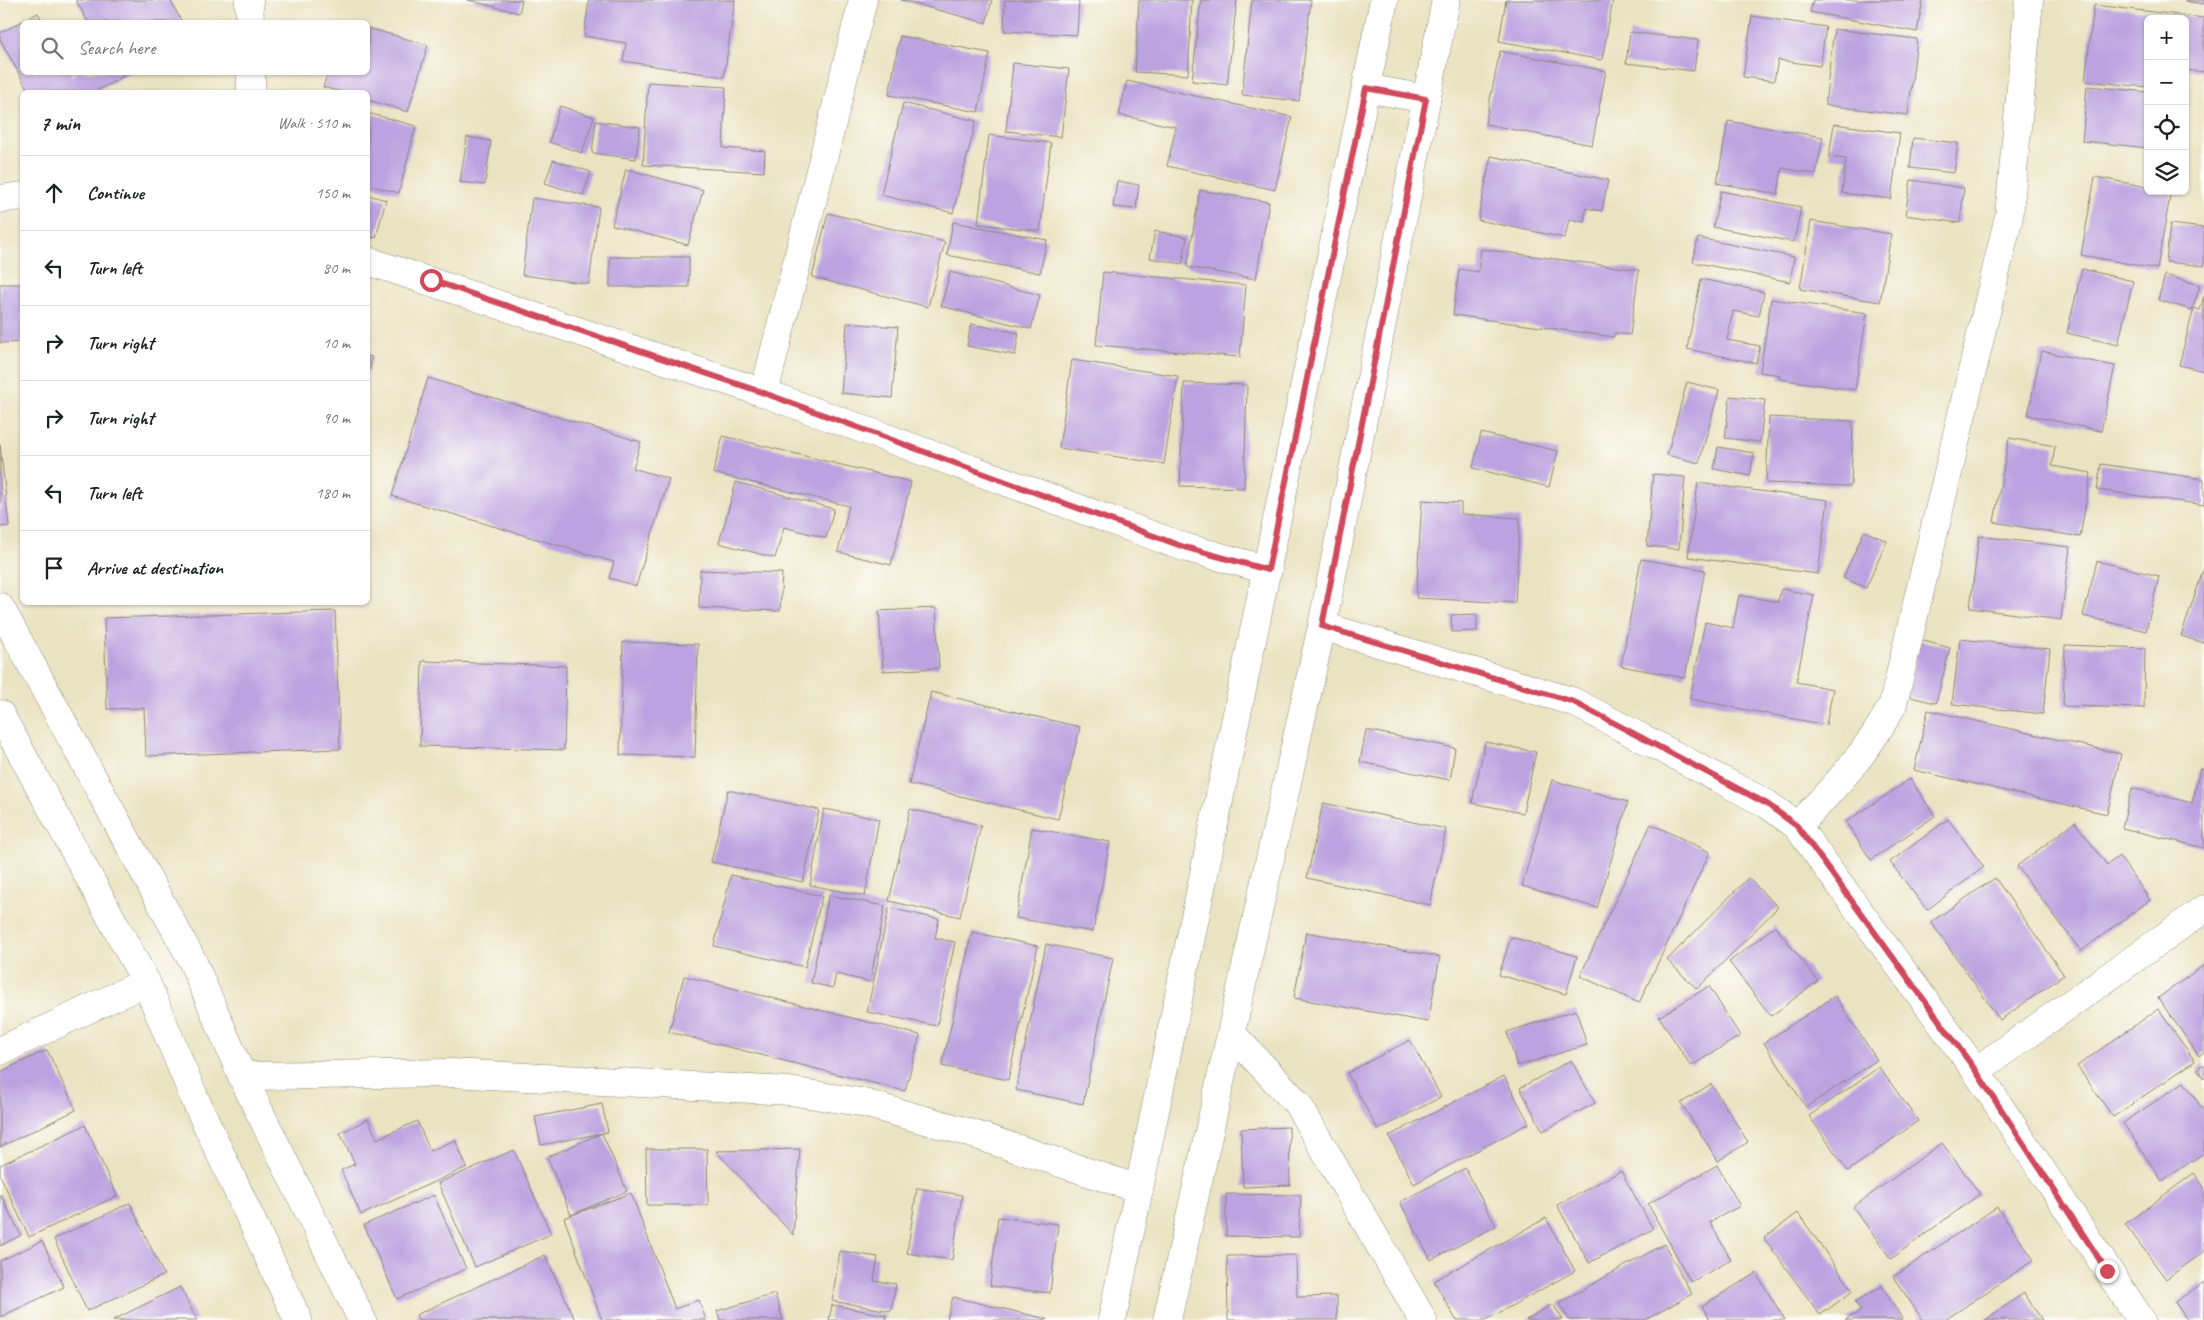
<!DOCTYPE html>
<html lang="en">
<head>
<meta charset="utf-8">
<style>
  body { margin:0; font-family:Caveat,sans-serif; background:#f2f2f2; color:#202124 }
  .controls { position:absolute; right:15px; top:15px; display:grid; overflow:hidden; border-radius:8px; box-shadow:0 1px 4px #0004 }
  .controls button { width:45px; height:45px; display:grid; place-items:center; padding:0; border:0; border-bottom:1px solid #e0e0e0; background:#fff; color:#202124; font:25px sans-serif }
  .stop { position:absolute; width:15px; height:15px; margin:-11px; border:4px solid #d1495b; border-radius:50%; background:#fff }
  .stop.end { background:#d1495b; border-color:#fff; box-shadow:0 1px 5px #0008 }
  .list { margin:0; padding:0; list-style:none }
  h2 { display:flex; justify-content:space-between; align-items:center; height:65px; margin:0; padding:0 20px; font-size:21px }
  h2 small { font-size:16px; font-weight:400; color:#757577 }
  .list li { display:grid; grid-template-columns:32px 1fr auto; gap:15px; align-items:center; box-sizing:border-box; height:75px; padding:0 20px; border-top:1px solid #e0e0e0 }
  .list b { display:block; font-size:19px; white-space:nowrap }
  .list em { font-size:16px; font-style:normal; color:#757577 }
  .icon { flex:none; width:28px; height:28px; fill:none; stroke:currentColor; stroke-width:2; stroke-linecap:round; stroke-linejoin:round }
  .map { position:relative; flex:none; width:2204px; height:1320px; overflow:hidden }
  .search { position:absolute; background:#fff; box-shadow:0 1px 4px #0004; left:20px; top:20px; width:350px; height:55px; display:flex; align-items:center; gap:12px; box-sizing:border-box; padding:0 18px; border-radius:8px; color:#757577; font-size:19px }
  .panel { position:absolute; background:#fff; box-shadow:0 1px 4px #0004; left:20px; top:90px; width:350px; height:515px; border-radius:8px }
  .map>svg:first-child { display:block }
  .building { fill:#bca2e0 }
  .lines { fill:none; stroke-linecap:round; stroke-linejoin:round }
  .street-casing { stroke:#8a8776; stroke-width:29 }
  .secondary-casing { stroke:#8a8776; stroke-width:29 }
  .primary-casing { stroke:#8a8776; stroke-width:29 }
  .street { stroke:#fff; stroke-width:28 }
  .secondary { stroke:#fff; stroke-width:28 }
  .primary { stroke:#fff; stroke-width:28 }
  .route { stroke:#d1495b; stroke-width:6 }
</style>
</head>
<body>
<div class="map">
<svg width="2204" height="1320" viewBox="0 0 2204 1320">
  <rect width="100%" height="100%" fill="#fdfcf7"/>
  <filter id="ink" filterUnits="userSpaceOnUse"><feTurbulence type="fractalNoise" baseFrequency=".02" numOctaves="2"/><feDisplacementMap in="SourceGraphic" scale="10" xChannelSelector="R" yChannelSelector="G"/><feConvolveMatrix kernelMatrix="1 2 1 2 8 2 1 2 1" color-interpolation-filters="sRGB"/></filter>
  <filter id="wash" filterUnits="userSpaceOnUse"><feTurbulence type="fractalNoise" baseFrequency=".0096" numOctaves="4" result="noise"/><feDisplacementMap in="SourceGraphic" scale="20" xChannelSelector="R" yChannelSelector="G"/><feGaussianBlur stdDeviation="1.12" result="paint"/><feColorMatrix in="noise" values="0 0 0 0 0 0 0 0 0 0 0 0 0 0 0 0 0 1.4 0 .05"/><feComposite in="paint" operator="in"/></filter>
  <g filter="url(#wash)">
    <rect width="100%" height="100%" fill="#eae3c1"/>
    <g id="blocks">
      <path class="building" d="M76 0H170L182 22H88Z
        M468 0H522L519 13Z
        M589 0H735L724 77 623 61 626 43 584 36Z
        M901 0H992L986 23Z
        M1005 0H1079L1077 35 1004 31Z
        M1139 0H1192L1188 75 1135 72Z
        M1201 0H1237L1227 85 1192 81Z
        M1252 0H1311L1299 101 1242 95Z
        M1506 0H1613L1602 60 1499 41Z
        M1813 0H1923L1917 32 1810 12Z
        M2185 0H2204V4L2185 1Z
        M2094 5 2204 18V72L2185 70V19H2148V87L2085 81Z
        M38 13 43 22H22V72H70L71 76 78 72H132L94 92H29L0 39V33Z
        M1752 16 1826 27 1820 66 1778 60 1774 81 1743 77Z
        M368 28 428 45 408 112 368 100V92H341L323 87 328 72H368Z
        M1834 29 1917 39 1908 115 1825 105Z
        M1630 32 1698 40 1694 71 1626 63Z
        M900 36 990 53 978 112 889 95Z
        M1500 51 1606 71 1592 145 1485 124Z
        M1013 63 1069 69 1061 137 1006 131Z
        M1127 81 1292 117 1275 190 1167 166 1176 127 1119 115Z
        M648 82 726 87 723 148 765 151 764 172 643 165Z
        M2087 86 2148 92V148L2082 141Z
        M903 103 976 121 953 213 881 195Z
        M560 106 594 117 582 153 549 142Z
        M368 113 416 126 399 193 368 185Z
        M596 121 640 127 636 159 592 153Z
        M1728 121 1823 137 1816 174 1782 168 1778 194 1717 183Z
        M1834 124 1900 133 1891 199 1842 193 1846 159 1829 157Z
        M989 135 1051 143 1040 231 978 224Z
        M467 137 491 141 485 185 460 182Z
        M1913 138 1958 143 1954 173 1910 168Z
        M1491 156 1608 180 1602 211 1586 208 1584 222 1569 219 1565 238 1478 220Z
        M553 160 591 172 583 195 545 183Z
        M626 169 703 190 688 245 612 225Z
        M2095 177 2148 187V191H2171L2157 269 2081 255Z
        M1911 180 1964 188 1960 223 1905 215Z
        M1117 181 1139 185 1136 209 1113 207Z
        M1200 190 1269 202 1256 279 1187 267Z
        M1721 191 1801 207 1794 242 1713 227Z
        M368 195 386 200 376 238 368 236Z
        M532 198 599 207 589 284 522 275Z
        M828 213 945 242 928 307 812 277Z
        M1811 221 1891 234 1880 302 1800 289Z
        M953 222 1047 240 1040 273 947 255Z
        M2170 224 2204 228V266L2166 262Z
        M1155 231 1187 237 1182 264 1150 258Z
        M1698 238 1794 257 1790 282 1693 262Z
        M1481 249 1639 270 1630 335 1614 333V337L1453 315 1459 269 1478 272Z
        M610 257H689V287H610Z
        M2082 269 2133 281 2118 345 2067 333Z
        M950 272 1040 295 1031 329 941 306Z
        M1103 272 1246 285 1240 357 1096 345Z
        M2165 275 2200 285 2192 310 2158 300Z
        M1701 279 1764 292 1759 316 1733 311 1727 340 1760 346 1756 363 1687 349Z
        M0 284H22V342L0 343Z
        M2204 296V371L2179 365 2194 308 2200 310Z
        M1771 299 1867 313 1855 390 1779 379 1780 375 1760 372Z
        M847 323 898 327 892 398 841 393Z
        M971 324 1019 333 1015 355 967 346Z
        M2041 351 2115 366 2101 431 2028 415Z
        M368 356 372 357 368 377Z
        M1072 360 1178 376 1164 464 1059 448Z
        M428 378 641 442 633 468 669 479 636 586 609 578 614 562 392 496Z
        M1687 382 1719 390 1699 463 1667 455Z
        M1184 383 1247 385 1244 488 1180 486Z
        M1730 396 1765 400 1760 442 1725 438Z
        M1769 417 1853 421 1851 486 1766 483Z
        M1481 433 1558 451 1549 487 1473 468Z
        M723 436 911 482 891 565 838 552 849 506 713 473Z
        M2009 438 2055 446 2052 466 2091 473 2080 537 1994 522Z
        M0 445 9 526 0 527Z
        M1718 447 1754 453 1750 476 1714 469Z
        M2101 464 2204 479V505L2097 490Z
        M1653 474 1685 477 1679 549 1647 546Z
        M736 482 834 509 826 538 784 527 775 558 719 543Z
        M1698 483 1828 500 1818 574 1688 557Z
        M1422 500 1461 503V514L1520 518 1515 603 1416 598Z
        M1864 531 1887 541 1866 588 1843 578Z
        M1979 536 2070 547 2061 620 1970 608Z
        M1641 559 1705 570 1685 678 1621 666Z
        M2097 561 2159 576 2146 631 2083 616Z
        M2204 568V643L2181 636Z
        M700 570 782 573 780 611 699 608Z
        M1781 589 1814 595 1796 682 1833 689 1826 725 1690 699 1705 622 1733 628 1739 595 1778 602Z
        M936 608 939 668 883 671 879 611Z
        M335 611 340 749 146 756 144 708 107 709 104 618Z
        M1477 614V631L1452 632 1451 615Z
        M1960 639 2050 649 2043 714 1952 704Z
        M1920 640 1950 648 1936 703 1906 696Z
        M623 642 698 644 695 757 620 755Z
        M2065 645 2145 648 2144 708 2063 706Z
        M422 661 566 666 564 750 420 746Z
        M931 692 1080 727 1058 819 909 784Z
        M1928 710 2121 754 2107 814 1914 770Z
        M1366 730 1455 748 1450 780 1360 762Z
        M1485 742 1536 752 1523 813 1472 803Z
        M2200 768 2204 769V848L2122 828 2132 788 2192 803Z
        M1910 779 1935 816 1871 860 1846 822Z
        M1552 780 1628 802 1597 908 1522 886Z
        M728 790 819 810 803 882 711 862Z
        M1323 803 1446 829 1430 905 1307 878Z
        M824 809 879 819 865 896 810 885Z
        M910 809 981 825 960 917 889 901Z
        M1948 819 1984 867 1927 910 1890 862Z
        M2075 822 2107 865 2119 856 2150 900 2081 951 2017 866Z
        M1651 824 1710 852 1639 1003 1580 976Z
        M1032 828 1110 842 1093 932 1016 918Z
        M731 875 822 896 805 967 714 946Z
        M1748 878 1778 907 1697 989 1667 960Z
        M1995 878 2064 975 2000 1020 1931 922Z
        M829 895 885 906 870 982 836 974 833 988 811 983Z
        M889 908 939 919 935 938 955 942 937 1026 867 1012Z
        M1775 926 1818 981 1771 1016 1729 962Z
        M972 932 1038 946 1008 1080 942 1066Z
        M1306 932 1440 957 1428 1022 1294 998Z
        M1511 937 1577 956 1566 994 1499 975Z
        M1046 944 1113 958 1083 1104 1016 1090Z
        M2204 965V1052L2199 1056 2158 998Z
        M684 976 920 1035 905 1091 669 1032Z
        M1709 986 1740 1036 1691 1066 1659 1017Z
        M1835 996 1877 1060 1806 1107 1764 1043Z
        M2158 1009 2195 1061 2113 1117 2077 1066Z
        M1576 1010 1587 1045 1517 1066 1507 1032Z
        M1410 1040 1441 1097 1378 1130 1347 1073Z
        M47 1050 76 1110 0 1147V1072Z
        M1571 1060 1595 1103 1543 1131 1520 1088Z
        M2204 1064V1079L2197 1069Z
        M1879 1067 1918 1121 1848 1171 1809 1116Z
        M1504 1076 1529 1123 1414 1184 1389 1136Z
        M2184 1082 2204 1111V1153L2162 1181 2123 1123Z
        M1711 1084 1748 1142 1718 1161 1681 1103Z
        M602 1104 608 1132 541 1145 535 1117Z
        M368 1119 377 1139 417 1121 430 1151 455 1140 467 1167 361 1215 341 1170 355 1164 340 1133Z
        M85 1125 117 1196 29 1237 0 1175V1165Z
        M1289 1127 1290 1185 1243 1187 1241 1129Z
        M602 1133 627 1191 571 1215 547 1157Z
        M1942 1143 1980 1194 1891 1259 1853 1207Z
        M646 1149H707L708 1205H647Z
        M800 1149 793 1235 716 1151Z
        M514 1150 551 1234 475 1267 438 1183Z
        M1717 1165 1740 1206 1710 1222 1731 1260 1691 1282 1648 1204Z
        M1465 1168 1496 1226 1431 1260 1400 1202Z
        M1621 1171 1653 1229 1589 1263 1557 1205Z
        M2194 1173 2204 1187V1252L2166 1279 2125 1224Z
        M917 1188 962 1195 952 1260 907 1253Z
        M631 1193 675 1309 699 1300 706 1320H602L564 1218Z
        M0 1194 21 1235 0 1246Z
        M1226 1194 1301 1195 1299 1237 1226 1236Z
        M434 1195 466 1269 397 1299 364 1225Z
        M130 1203 164 1275 87 1311 54 1239Z
        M1997 1207 2034 1260 1945 1320H1923L1893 1277Z
        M1798 1213 1853 1291 1820 1315 1764 1238Z
        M998 1217 1058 1224 1050 1293 990 1286Z
        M1546 1218 1575 1271 1486 1320H1456L1434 1281Z
        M42 1241 64 1287 0 1317V1261Z
        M1664 1244 1692 1294 1645 1320H1569L1559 1303Z
        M840 1251 878 1257 874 1281 896 1284 891 1311 832 1301Z
        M545 1255 575 1320H418L416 1315Z
        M1296 1255 1297 1297 1337 1296V1320H1228L1227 1256Z
        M1756 1273 1785 1320H1710L1702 1306Z
        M2204 1282V1320H2187L2175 1302Z
        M1882 1286 1903 1320H1845L1861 1311 1855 1302Z
        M180 1287 197 1320H113Z
        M2024 1293 2042 1320H1985Z
        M775 1294 783 1320H720L717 1311Z
        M953 1297 1047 1319V1320H947Z
        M1553 1304 1563 1320H1526Z
        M832 1305 886 1315 885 1320H829Z"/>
    </g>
  </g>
  <g filter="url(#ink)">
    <use href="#blocks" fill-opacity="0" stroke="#8a8776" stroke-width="1"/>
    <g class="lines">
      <defs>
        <path id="street" d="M249 0 250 22
          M251 72V92
          M0 199 22 196
          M368 261 764 393 1184 547 1268 570
          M764 393 863 0
          M1322 626 1574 702 1767 804 1797 826 1976 1071 2141 1320
          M1797 826C1833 789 1869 751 1893 704L2009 216 2029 0
          M1232 1034 1297 1103 1423 1320
          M0 1051 146 982
          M1976 1071 2204 909
          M242 1076 451 1073 789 1091 860 1102 964 1131 1139 1189"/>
        <path id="secondary" d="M1366 88 1426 99
          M1112 1320 1384 0
          M1167 1320 1322 626 1446 0"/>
        <path id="primary" d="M0 607 192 960 242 1076 362 1320
          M0 714 146 982 194 1097 298 1320"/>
      </defs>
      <use href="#street" class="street-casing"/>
      <use href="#secondary" class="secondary-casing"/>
      <use href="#primary" class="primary-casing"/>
      <use href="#street" class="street"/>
      <use href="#secondary" class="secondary"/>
      <use href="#primary" class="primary"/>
    </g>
  </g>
  <g class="lines" filter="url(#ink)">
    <path class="route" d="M431 280 764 393 1184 547 1268 570 1366 88 1426 99 1322 626 1574 702 1767 804 1797 826 1976 1071 2107 1271"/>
  </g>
</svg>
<div class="controls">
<button>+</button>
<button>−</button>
<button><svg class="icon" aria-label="locate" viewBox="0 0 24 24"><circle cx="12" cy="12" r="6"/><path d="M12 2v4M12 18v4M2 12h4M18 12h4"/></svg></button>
<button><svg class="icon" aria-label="layers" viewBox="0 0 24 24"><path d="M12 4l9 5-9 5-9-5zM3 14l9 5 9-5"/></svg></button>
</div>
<div class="stop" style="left:431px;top:280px"></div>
<div class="stop end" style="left:2107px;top:1271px"></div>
<div class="search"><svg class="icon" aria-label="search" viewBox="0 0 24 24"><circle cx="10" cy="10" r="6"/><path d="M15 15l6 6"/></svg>Search here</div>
<section class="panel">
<h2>7 min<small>Walk · 510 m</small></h2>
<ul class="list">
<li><svg class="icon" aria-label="ahead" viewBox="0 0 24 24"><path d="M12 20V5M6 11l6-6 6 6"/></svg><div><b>Continue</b></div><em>150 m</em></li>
<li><svg class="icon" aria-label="left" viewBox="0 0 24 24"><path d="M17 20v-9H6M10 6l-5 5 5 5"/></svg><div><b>Turn left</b></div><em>80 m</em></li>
<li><svg class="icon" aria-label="right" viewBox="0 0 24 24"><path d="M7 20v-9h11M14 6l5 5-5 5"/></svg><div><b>Turn right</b></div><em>10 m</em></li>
<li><svg class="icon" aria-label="right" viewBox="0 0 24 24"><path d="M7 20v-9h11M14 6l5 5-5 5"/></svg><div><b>Turn right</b></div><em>90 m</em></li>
<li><svg class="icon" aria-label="left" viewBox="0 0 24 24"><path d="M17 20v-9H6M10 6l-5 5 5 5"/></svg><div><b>Turn left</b></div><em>180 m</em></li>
<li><svg class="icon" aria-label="arrive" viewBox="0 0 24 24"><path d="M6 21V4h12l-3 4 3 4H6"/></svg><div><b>Arrive at destination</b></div></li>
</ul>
</section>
</div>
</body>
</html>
